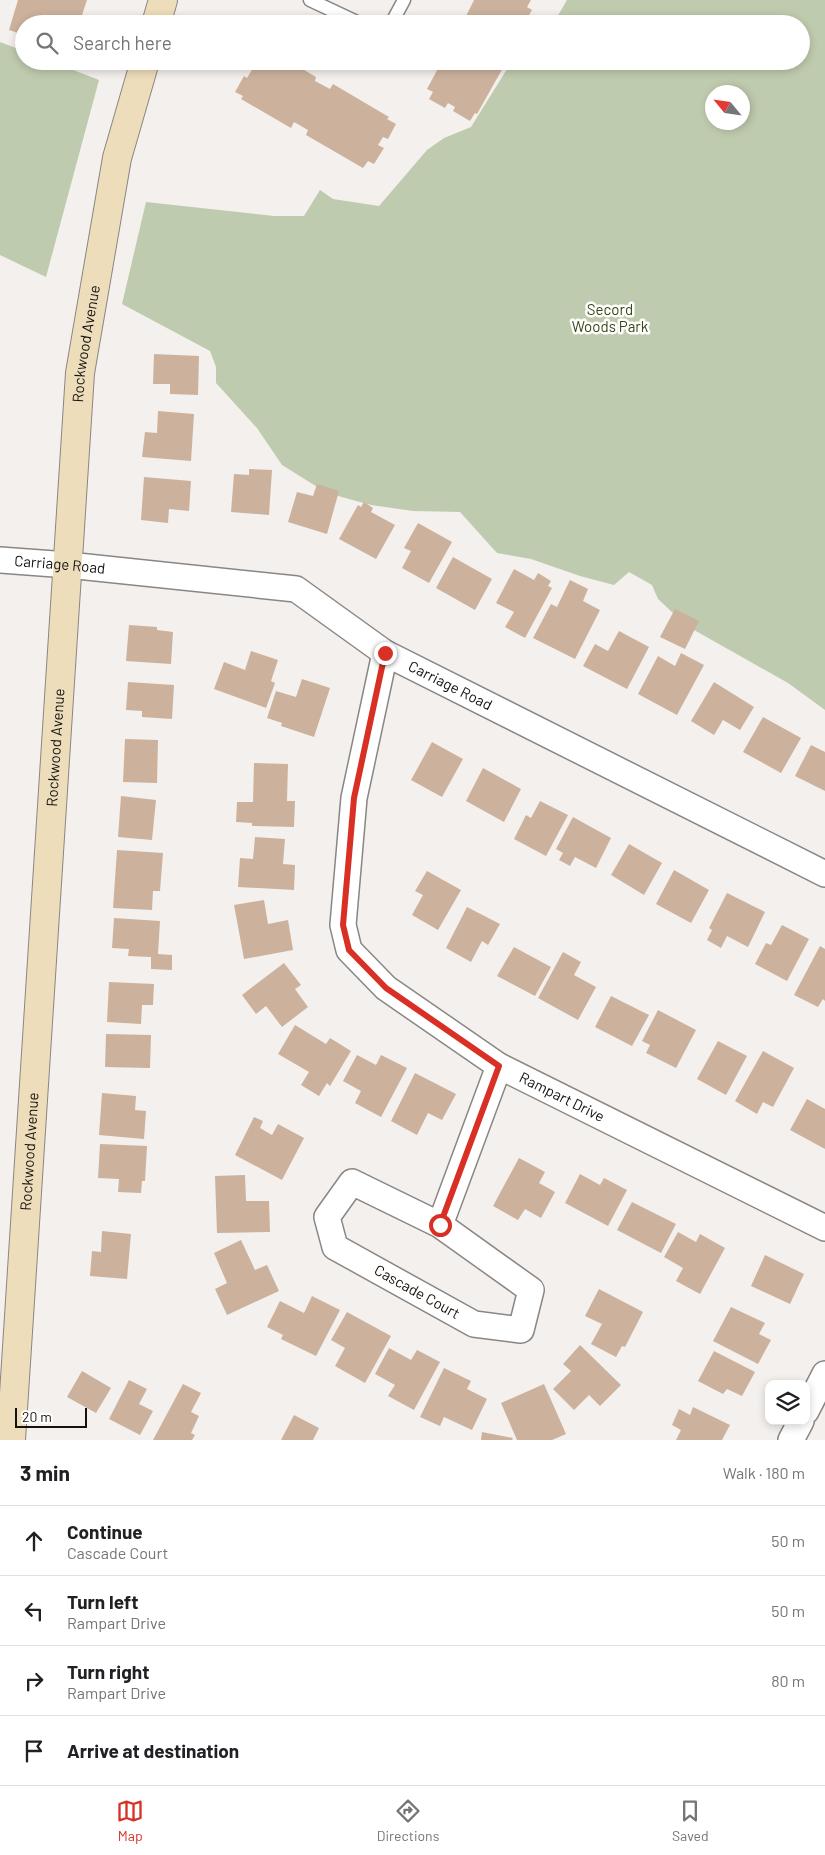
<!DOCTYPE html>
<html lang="en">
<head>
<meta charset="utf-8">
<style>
  body { margin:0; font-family:Barlow,sans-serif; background:#f6f6f6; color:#202124 }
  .controls { position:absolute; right:15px; bottom:15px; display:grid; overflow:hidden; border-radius:10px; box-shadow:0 2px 8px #0003 }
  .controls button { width:45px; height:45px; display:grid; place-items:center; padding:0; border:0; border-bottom:1px solid #e0e0e0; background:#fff; color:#202124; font:25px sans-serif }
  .compass { position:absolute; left:705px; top:85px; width:45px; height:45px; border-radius:50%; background:#fff; box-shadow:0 2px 8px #0003; rotate:299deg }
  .scale { position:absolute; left:15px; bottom:12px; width:72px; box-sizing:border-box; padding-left:5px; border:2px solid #131211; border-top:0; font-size:14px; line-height:18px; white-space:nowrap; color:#131211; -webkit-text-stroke:4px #fffefd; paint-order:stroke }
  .stop { position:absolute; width:15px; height:15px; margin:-11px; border:4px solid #d93025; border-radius:50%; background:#fff }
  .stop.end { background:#d93025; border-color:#fff; box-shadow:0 1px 5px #0008 }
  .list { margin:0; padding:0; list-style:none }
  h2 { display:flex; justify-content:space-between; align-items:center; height:65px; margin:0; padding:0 20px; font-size:21px }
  h2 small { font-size:16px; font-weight:400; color:#757577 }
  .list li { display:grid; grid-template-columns:32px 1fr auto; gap:15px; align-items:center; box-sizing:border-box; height:70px; padding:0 20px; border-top:1px solid #e0e0e0 }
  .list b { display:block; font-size:19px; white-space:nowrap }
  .list p { margin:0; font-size:16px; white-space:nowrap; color:#757577 }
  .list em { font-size:16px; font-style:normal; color:#757577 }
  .icon { flex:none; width:28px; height:28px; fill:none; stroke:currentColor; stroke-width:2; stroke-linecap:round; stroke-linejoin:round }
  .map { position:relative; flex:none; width:825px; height:1440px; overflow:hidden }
  .search { position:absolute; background:#fff; box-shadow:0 2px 8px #0003; left:15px; right:15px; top:15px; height:55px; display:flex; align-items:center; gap:12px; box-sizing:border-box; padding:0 18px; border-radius:28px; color:#757577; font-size:19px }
  .sheet { height:345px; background:#fff }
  nav { display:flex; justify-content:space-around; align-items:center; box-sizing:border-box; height:70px; border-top:1px solid #e0e0e0; background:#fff; font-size:14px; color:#757577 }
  nav a { display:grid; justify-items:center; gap:2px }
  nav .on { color:#d93025 }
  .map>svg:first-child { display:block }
  .green { fill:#bfcbae; fill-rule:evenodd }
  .building { fill:#ccb29d }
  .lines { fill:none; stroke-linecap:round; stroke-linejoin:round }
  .lane-casing { stroke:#898683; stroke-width:15 }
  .street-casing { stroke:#898683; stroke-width:28 }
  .secondary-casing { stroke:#898683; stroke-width:30 }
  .lane { stroke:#fff; stroke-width:12 }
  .street { stroke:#fff; stroke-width:25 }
  .secondary { stroke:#eeddba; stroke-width:28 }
  .route { stroke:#d93025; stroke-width:6 }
  .labels { text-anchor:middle; stroke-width:5; stroke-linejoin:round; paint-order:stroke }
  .park-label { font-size:15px; fill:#37471a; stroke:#fffefd }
  .street-label { font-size:15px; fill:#131211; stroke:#fffefd }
</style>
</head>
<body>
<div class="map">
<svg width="825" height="1440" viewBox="0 0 825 1440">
  <rect width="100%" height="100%" fill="#f4f0ed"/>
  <path class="green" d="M567 0H825V710L788 683 687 626 658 599 652 585 629 572 614 585 580 576 531 559 497 553 460 512 413 511 371 505 327 493 282 465 257 428 216 383V367L210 351 122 304 146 202 274 216H304L320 190 333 199 379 206 427 150 444 138 471 127 512 61H801V24H553ZM712 92H742V122H712Z
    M0 42 24 51V61H50L99 80 46 277 0 255Z"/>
  <path class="building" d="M18 0H87L79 24H24V35L9 30Z
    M474 0H531L527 7 532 10 524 24H462Z
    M251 61H289L316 77 315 81 330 89 333 84 389 117 387 119 396 124 388 139 383 137 378 145 384 148 374 164 368 161 363 168 306 135 308 130 294 122 291 128 241 99 243 96 235 92 244 76 247 78 253 68 248 65Z
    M442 61H499L498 63 504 66 477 114 475 113 470 121 453 111 455 107 448 103 445 108 429 99 433 92 427 89Z
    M154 354 199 356 198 395 170 394V384H153Z
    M158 411 194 414 191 461 142 457 145 432 157 433Z
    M249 469 272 470 269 515 231 512 234 474 249 475Z
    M144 477 191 481 189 511 169 509 168 523 141 520Z
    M317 484 339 491 327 534 288 522 297 492 313 496Z
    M364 502 373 508 371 512 395 525 376 559 339 539 358 505 361 507Z
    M418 523 452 542 429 583 402 568 411 551 404 548Z
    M453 557 492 579 475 610 436 588Z
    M514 569 534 580 538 573 551 581 548 586 552 588 525 638 505 627 514 612 496 603Z
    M570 580 588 589 583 601 600 610 575 659 533 638 551 604 557 607Z
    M675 609 699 621 685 649 660 637Z
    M129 625 157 627V630L173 632 171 664 126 661Z
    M619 631 649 647 627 689 583 666 595 644 608 651Z
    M251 651 278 660 271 681 275 683 266 708 214 689 224 662 245 670Z
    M681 653 704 665 677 715 638 694 658 656 675 666Z
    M302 679 330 688 314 737 281 726 282 723 267 718 276 691 296 697Z
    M128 682 174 685 172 719 142 717V711L126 710Z
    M714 682 754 707 740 730 723 720 714 735 691 721Z
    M763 717 801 738 781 773 743 752Z
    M125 739 158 740 157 783 123 782Z
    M432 742 463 759 442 797 411 780Z
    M811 745 825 752V791L795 776Z
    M254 763 288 764 287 801H295L294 827 252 826V823L236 822 237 802H253Z
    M483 768 521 789 504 822 466 801Z
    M121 796 156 800 152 840 118 837Z
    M540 801 568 815 546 856 514 839 526 815 531 818Z
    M573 817 611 838 596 868 575 857 570 866 559 860 563 853 556 849Z
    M255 837 285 839 283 864 295 865 294 890 238 887 240 858 253 859Z
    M629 844 662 863 644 895 611 875Z
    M117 850 163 853 160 891H153L152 910 113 908Z
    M674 870 709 890 691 923 656 904Z
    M427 871 461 890 438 930 412 915 423 895 415 891Z
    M727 893 765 912 748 947 727 936 721 948 707 940 712 930 709 928Z
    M264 900 268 924 288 920 293 950 244 959 234 905Z
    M467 907 500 924 488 945 482 941 471 962 446 948Z
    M114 918 160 921 158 954 172 955V970L151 969V957L128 956 129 949 112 948Z
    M782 925 809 939 787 981 755 964 766 943 771 945Z
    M820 946 825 949V1001L823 999 818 1007 794 995Z
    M514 947 551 967 535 996 497 976Z
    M563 952 581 962 574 975 596 987 578 1020 538 998Z
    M284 963 301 985 295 989 308 1007 282 1027 266 1006 256 1014 242 995Z
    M109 982 154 984 153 1005H142L141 1024 107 1022Z
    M611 996 649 1015 632 1046 595 1027Z
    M658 1010 696 1030 676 1068 646 1053 650 1045 642 1041Z
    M295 1025 326 1044 330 1038 351 1051 330 1086 327 1083 319 1096 301 1085 309 1072 278 1054Z
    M106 1034 151 1035 150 1068 105 1067Z
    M718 1041 747 1056 726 1095 697 1079Z
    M763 1051 794 1068 773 1107 763 1102 757 1114 735 1101Z
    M357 1055 376 1065 381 1055 407 1068 381 1117 355 1103 361 1091 343 1081Z
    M415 1073 456 1094 442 1120 428 1113 417 1135 391 1121Z
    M102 1093 136 1096 135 1110 146 1111 144 1139 99 1135Z
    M807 1099 825 1109V1149L790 1130Z
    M254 1117 263 1121 260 1128 272 1135 278 1124 304 1138 282 1180 235 1155Z
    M100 1144 147 1146 145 1181H142L141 1193 118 1192 119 1179 98 1178Z
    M519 1158 545 1172 539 1183 555 1192 541 1218 525 1209 518 1220 493 1206Z
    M580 1174 600 1185 604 1178 627 1190 608 1226 565 1203Z
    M245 1175 246 1201H269L270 1232 217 1233 215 1176Z
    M632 1202 676 1224 661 1253 617 1230Z
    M102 1231 131 1234 127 1279 90 1276 92 1251 101 1252Z
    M678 1232 696 1242 700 1234 725 1248 700 1294 676 1281 683 1268 664 1257Z
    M241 1240 255 1270 267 1265 279 1291 227 1315 215 1289 227 1283 214 1253Z
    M765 1255 804 1274 790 1304 751 1286Z
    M599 1289 643 1312 625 1347 622 1346 616 1357 591 1344 602 1324 585 1316Z
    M312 1296 340 1310 316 1356 281 1339 283 1335 267 1327 280 1301 304 1313Z
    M731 1307 765 1323 759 1334 771 1340 758 1364 713 1341Z
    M347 1312 391 1336 365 1383 335 1366 345 1348 331 1340Z
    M580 1345 621 1385 600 1406 589 1395 574 1410 553 1389 571 1371 563 1364Z
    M389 1348 411 1360 417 1350 440 1362 414 1410 388 1396 395 1385 375 1374Z
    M714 1351 755 1372 742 1396 727 1389 723 1394 698 1381Z
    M444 1368 471 1381 467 1389 487 1399 472 1430 444 1417 440 1426 420 1417Z
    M82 1371 111 1388 96 1413 67 1397Z
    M129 1380 147 1389 139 1404 153 1411 140 1435 109 1419Z
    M183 1384 201 1393 191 1412 199 1416 191 1433 195 1435 192 1440H153Z
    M544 1384 566 1434 552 1440H517L501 1403Z
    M693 1407 730 1425 722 1440H676L681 1430 672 1425 679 1409 690 1415Z
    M294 1415 319 1428 313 1440H281Z
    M482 1432 513 1438 512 1440H481Z"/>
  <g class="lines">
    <defs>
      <path id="lane" d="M310 0 361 24
        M391 24 404 0"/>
      <g id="street">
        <path id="s1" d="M0 560 68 565 296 589 385 653 825 874"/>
        <path id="s2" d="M385 653 354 798 343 925 349 950 386 988 499 1066 825 1228"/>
        <path d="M352 1182 440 1225 531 1290 521 1330 474 1324 335 1247 327 1217Z"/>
        <path d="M440 1225 499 1066"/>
        <path d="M806 1411 825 1374"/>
        <path d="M791 1440 801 1421"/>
      </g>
      <g id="secondary">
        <path d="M156 24 163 0"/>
        <path id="s3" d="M11 1440 80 373 117 158 145 61"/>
      </g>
    </defs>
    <use href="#lane" class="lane-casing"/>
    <use href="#street" class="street-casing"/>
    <use href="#secondary" class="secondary-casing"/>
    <use href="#lane" class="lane"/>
    <use href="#street" class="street"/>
    <use href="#secondary" class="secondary"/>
  </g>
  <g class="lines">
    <path class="route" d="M385 653 354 798 343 925 349 950 386 988 499 1066 440 1225"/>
  </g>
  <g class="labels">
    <g class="park-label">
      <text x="610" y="315">Secord<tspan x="610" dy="17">Woods Park</tspan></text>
    </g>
    <g class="street-label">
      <text dy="5" stroke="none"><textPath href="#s3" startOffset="1099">Rockwood Avenue</textPath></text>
      <text dy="5" stroke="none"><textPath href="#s1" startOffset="60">Carriage Road</textPath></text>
      <text dy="5" stroke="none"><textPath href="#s1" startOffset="480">Carriage Road</textPath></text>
      <text dy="5" stroke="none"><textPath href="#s3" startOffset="694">Rockwood Avenue</textPath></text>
      <text dy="5" stroke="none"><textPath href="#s2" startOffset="562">Rampart Drive</textPath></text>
      <text dy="5" stroke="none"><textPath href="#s3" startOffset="289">Rockwood Avenue</textPath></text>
      <text transform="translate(417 1292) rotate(29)" y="5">Cascade Court</text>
    </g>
  </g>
</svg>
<div class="controls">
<button><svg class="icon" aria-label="layers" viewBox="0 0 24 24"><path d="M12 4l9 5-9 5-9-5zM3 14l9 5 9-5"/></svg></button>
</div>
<svg class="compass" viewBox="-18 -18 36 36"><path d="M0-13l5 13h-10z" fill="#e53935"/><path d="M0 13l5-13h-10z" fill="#757577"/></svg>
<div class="scale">20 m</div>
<div class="stop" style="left:440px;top:1225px"></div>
<div class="stop end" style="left:385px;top:653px"></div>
<div class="search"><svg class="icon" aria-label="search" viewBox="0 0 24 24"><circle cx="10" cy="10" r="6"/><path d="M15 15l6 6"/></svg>Search here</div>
</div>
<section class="sheet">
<h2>3 min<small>Walk · 180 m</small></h2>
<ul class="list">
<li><svg class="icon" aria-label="ahead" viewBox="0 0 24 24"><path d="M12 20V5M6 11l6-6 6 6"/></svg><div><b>Continue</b><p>Cascade Court</p></div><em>50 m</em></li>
<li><svg class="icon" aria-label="left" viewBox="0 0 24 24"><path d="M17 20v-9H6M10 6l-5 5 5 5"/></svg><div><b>Turn left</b><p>Rampart Drive</p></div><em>50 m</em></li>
<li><svg class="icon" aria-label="right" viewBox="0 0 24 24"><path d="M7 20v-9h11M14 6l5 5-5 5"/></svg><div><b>Turn right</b><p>Rampart Drive</p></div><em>80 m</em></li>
<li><svg class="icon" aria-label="arrive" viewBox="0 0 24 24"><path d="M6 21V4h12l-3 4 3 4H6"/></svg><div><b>Arrive at destination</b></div></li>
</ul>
</section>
<nav>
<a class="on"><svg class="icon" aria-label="map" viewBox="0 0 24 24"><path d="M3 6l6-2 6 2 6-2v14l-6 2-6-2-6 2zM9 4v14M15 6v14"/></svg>Map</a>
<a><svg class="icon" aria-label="directions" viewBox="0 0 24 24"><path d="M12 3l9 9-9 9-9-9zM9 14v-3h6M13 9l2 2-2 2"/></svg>Directions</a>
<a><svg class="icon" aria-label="saved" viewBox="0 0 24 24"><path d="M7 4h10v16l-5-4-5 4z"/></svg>Saved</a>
</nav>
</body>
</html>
